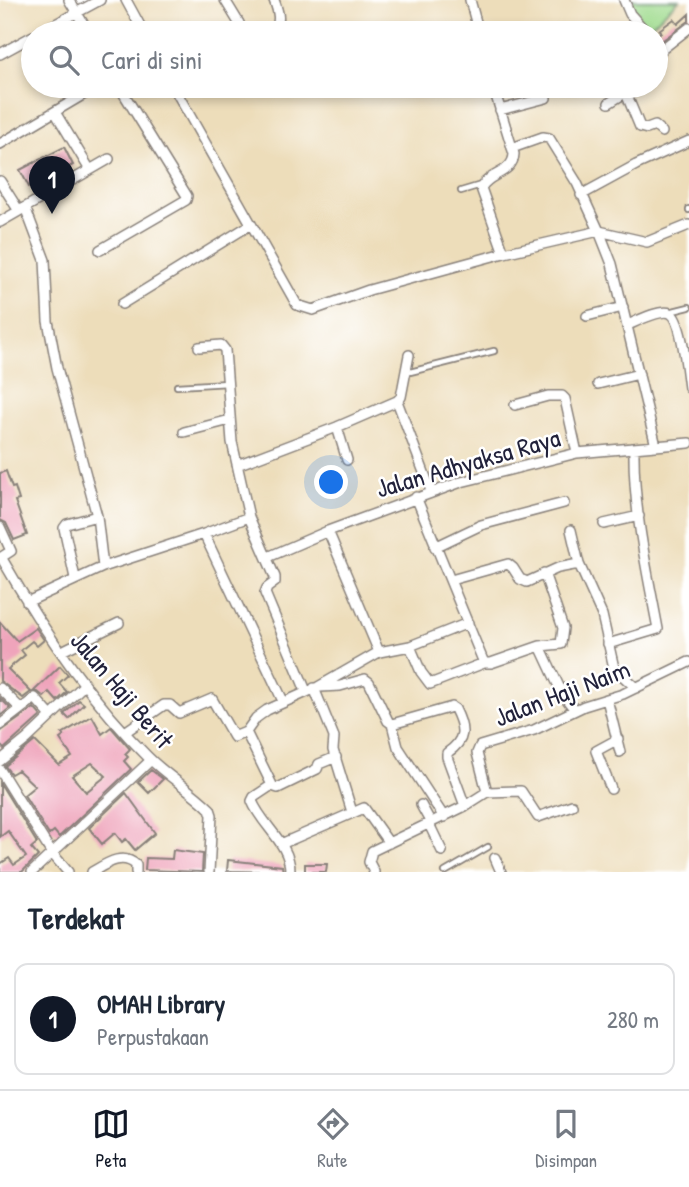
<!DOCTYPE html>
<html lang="id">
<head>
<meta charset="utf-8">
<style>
  body { margin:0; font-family:"Patrick Hand",sans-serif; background:#f6f6f7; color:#1f2937 }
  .you { position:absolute; left:332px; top:483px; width:24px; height:24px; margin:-18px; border:5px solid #fff; border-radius:50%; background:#1a73e8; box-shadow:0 0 0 10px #1a73e833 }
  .badge { display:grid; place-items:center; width:46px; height:46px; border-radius:50%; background:#111827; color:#fff; font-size:23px; font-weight:700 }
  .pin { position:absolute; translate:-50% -58px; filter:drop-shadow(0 2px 4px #0008) }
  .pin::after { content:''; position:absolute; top:37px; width:24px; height:21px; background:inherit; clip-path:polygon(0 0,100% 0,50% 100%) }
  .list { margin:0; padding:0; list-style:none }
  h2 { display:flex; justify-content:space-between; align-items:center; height:91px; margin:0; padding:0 28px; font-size:30px }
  h2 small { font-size:23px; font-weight:400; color:#747a83 }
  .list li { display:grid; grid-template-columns:46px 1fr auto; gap:21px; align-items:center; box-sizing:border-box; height:112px; margin:0 14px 14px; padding:0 14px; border:2px solid #e0e1e3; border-radius:14px }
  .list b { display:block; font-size:26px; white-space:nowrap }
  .list p { margin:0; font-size:23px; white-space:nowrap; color:#747a83 }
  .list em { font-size:23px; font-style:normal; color:#747a83 }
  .icon { flex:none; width:38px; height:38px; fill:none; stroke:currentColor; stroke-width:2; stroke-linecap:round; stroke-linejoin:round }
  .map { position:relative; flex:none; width:689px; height:872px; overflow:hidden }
  .search { position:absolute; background:#fff; box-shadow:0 4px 10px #0003; left:21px; right:21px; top:21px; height:77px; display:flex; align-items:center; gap:18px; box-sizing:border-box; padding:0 24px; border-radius:38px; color:#747a83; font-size:26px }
  .sheet { height:217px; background:#fff }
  nav { display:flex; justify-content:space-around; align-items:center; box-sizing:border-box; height:98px; border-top:2px solid #e0e1e3; background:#fff; font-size:19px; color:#747a83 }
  nav a { display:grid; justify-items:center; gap:4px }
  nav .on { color:#111827 }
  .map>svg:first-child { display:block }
  .green { fill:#a0dc8f; stroke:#617f65; stroke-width:2 }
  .building { fill:#efa4bb; fill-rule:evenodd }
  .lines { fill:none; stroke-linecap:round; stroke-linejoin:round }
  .lane-casing { stroke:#88807a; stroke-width:8 }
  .street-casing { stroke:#88807a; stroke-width:12 }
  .lane { stroke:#fff; stroke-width:4.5 }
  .street { stroke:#fff; stroke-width:9 }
  .labels { text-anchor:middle; stroke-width:5; stroke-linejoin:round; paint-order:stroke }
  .street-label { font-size:26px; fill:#22223b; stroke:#fff }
</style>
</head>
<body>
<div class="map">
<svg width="689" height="872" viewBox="0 0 689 872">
  <rect width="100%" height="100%" fill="#fff"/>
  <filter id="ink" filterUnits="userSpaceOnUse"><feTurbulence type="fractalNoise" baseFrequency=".0143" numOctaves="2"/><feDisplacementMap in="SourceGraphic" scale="14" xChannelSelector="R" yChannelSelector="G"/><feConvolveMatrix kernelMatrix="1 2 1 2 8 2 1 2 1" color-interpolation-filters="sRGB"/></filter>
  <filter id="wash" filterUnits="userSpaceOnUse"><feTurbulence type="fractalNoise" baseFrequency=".00686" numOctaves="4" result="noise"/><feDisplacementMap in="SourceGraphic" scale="28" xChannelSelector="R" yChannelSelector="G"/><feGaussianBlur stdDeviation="1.57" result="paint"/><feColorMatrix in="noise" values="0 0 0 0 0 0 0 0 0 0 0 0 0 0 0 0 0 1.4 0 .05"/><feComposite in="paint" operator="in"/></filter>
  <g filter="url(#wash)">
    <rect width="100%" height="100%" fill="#edddba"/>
    <path class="green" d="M627 0H679L647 29 632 13Z"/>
    <g id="blocks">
      <path class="building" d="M689 14V21L656 45V36L661 32 659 30 674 19 678 24Z
        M64 147 73 165 29 187 20 170Z
        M6 471 12 488 15 487 19 500 15 501 27 535 14 540 6 523 0 520V473Z
        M0 622 17 641 36 628 44 640 37 646 32 641 21 650 25 655 8 669 31 692 23 698 0 681Z
        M60 666 68 675 59 683 67 692 57 701 49 692 44 697 38 692H33Z
        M0 698 10 708 0 716Z
        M79 700 84 704 69 719 64 714Z
        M34 708 41 716 4 749 0 745V732Z
        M92 716 102 734 111 727 130 749 125 754 128 757 124 761 131 769 59 837 54 831 49 835 24 795 35 786 18 770 11 774 5 766 35 741 59 765 72 757 60 739 64 736 62 734ZM92 763 106 776 86 792 72 776Z
        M151 770 163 779 149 793 138 782Z
        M0 783 37 843 31 848 38 856 22 872H0V864L9 858 14 865 26 857 8 831 0 837Z
        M126 793 155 833 135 850 126 839 122 842 115 833 102 844 89 828Z
        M173 850 203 854 202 872 145 870 146 858 172 859Z
        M228 860 282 866 283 872 227 871Z
        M305 864H327L326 872H305Z"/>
    </g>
  </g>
  <g filter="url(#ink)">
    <use href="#blocks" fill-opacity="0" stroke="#88807a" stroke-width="2"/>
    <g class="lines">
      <defs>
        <path id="lane" d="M461 191 481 185
          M689 210V209
          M669 312 689 307
          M406 373 494 351
          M177 386 228 383
          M445 872 488 847"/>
        <path id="street" d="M69 0 89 33
          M126 0 144 33
          M225 0 239 23
          M274 0C279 13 281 21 274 33
          M470 0 479 33
          M624 0 630 14 647 33
          M39 33 100 0
          M0 54 33 36
          M656 54 689 28
          M173 86 297 305 313 310 369 290 504 253
          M493 86 514 154C513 174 488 173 481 188L504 253 599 231 612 264 656 446
          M623 86 640 127 647 129 655 126 662 132
          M609 103 625 93
          M500 110 546 98
          M55 112 90 170
          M0 144 98 86
          M512 148 543 137 549 138 577 183 599 231 647 242 689 225
          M0 181 19 211
          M581 195 636 165 689 141
          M25 207 45 260 48 321 57 368 97 516 103 567
          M0 222 109 159
          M100 250 186 200 187 196 119 86
          M122 304 250 225
          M587 316 623 307
          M628 325C637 321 661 309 670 313 682 318 687 374 689 388
          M199 347 221 345 225 350 232 442 249 517 275 577V582L267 588 265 593 306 691
          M598 384 639 374
          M397 401 401 397 409 355
          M515 405 548 396H562L565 399 577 453
          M337 427 347 460
          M184 432 230 420
          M237 465 337 427 397 401 431 491
          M416 497 484 663
          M604 524 639 516
          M0 527 11 551 0 558
          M571 530 579 564 602 615 614 668 636 688
          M328 531 379 652
          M204 534 283 701
          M435 547 481 525 564 503
          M1 557C42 629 89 699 148 757 167 776 191 790 210 809L212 815 209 872
          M268 557 328 531 461 482 577 453 689 443
          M75 578 64 528 67 524 97 516
          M451 580 508 564 513 568 520 579 527 582 558 568 579 564
          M27 602 103 567 204 534 249 517
          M608 644 658 629C647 570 633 509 634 448
          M410 646 421 672 430 684 484 663H491L540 646 561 644 563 628 544 573
          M540 646 562 693 575 710
          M62 651 119 623
          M320 687 340 686 365 679 369 682 388 721 392 724 452 707 455 709C465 729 466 740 447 753V757L465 806
          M0 688 20 708
          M314 688 334 737 333 750 352 812
          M607 699 620 752
          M392 724 398 747 444 817
          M0 725 35 698 51 716
          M125 732 164 705H170L179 713 212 699 234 737 246 732 256 718 267 710 318 687 379 652 410 646 468 623
          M246 732 272 785 254 797 252 801C262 826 291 844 290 872
          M0 761 27 739 84 685
          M0 770 51 852 68 872
          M272 786 278 788 317 769 319 764 336 757
          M611 789 596 751 618 739
          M487 792 521 791 538 817 572 805
          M421 805 431 823
          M429 824 442 851
          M281 844 364 808 389 843
          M495 858 501 872
          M32 872 151 760
          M92 872C106 864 122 852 136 865V872
          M374 872 369 862 372 851 465 806 487 792 477 753 480 746 534 730 584 706 623 694 689 662"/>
      </defs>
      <use href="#lane" class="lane-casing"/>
      <use href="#street" class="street-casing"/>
      <use href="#lane" class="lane"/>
      <use href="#street" class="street"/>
    </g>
  </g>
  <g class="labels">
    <g class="street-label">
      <text transform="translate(468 463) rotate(-16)" y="9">Jalan Adhyaksa Raya</text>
      <text transform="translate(122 690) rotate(50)" y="9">Jalan Haji Berit</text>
      <text transform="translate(562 693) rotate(-21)" y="9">Jalan Haji Naim</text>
    </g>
  </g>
</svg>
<div class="you"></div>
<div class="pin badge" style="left:52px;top:214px">1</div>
<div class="search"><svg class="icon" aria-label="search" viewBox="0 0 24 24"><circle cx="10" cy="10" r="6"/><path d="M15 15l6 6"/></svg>Cari di sini</div>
</div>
<section class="sheet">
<h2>Terdekat<small></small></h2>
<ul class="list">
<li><span class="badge">1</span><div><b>OMAH Library</b><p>Perpustakaan</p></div><em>280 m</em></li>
</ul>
</section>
<nav>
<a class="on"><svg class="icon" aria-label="map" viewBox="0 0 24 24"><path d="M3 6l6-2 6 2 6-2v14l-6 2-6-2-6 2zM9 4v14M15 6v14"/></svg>Peta</a>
<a><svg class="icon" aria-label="directions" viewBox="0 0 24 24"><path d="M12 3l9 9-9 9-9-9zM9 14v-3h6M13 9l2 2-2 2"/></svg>Rute</a>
<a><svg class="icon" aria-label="saved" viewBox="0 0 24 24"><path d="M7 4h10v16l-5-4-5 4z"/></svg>Disimpan</a>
</nav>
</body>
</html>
